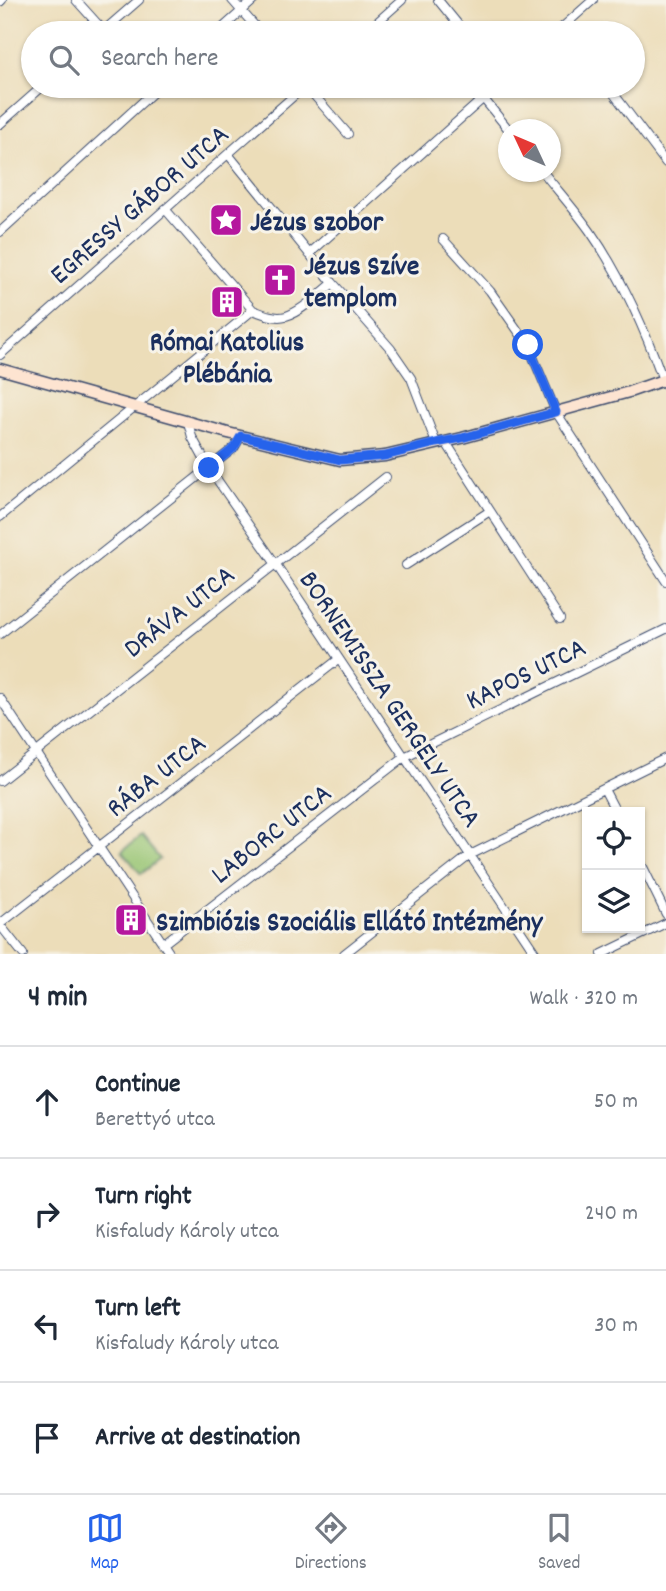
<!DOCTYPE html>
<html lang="en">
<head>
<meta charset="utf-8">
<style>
  body { margin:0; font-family:Dekko,sans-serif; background:#f6f6f7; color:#1f2937 }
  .controls { position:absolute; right:21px; bottom:21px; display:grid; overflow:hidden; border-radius:0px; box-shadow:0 2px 5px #0004 }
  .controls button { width:63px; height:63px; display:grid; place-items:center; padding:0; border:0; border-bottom:2px solid #e0e1e3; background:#fff; color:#1f2937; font:35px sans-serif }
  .compass { position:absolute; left:498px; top:119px; width:63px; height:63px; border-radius:50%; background:#fff; box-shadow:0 2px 5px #0004; rotate:314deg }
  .stop { position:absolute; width:21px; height:21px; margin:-16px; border:5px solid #2563eb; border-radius:50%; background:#fff }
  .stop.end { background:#2563eb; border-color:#fff; box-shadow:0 2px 7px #0008 }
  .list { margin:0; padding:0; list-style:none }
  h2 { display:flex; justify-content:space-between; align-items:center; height:91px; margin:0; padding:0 28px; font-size:30px }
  h2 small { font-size:23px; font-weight:400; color:#747a83 }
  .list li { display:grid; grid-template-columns:46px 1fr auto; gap:21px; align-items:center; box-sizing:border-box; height:112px; padding:0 28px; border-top:2px solid #e0e1e3 }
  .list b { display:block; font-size:26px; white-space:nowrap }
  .list p { margin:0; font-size:23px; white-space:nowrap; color:#747a83 }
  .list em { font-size:23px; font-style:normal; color:#747a83 }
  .icon { flex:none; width:38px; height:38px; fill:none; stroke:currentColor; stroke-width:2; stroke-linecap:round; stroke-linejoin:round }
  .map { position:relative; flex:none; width:666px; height:954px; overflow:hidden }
  .search { position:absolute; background:#fff; box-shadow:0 2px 5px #0004; left:21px; right:21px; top:21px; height:77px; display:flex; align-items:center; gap:18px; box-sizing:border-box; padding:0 24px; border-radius:38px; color:#747a83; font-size:26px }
  .sheet { height:539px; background:#fff }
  nav { display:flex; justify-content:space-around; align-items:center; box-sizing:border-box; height:98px; border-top:2px solid #e0e1e3; background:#fff; font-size:19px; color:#747a83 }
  nav a { display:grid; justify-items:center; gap:4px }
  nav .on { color:#2563eb }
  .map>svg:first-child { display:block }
  .green { fill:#98c573; stroke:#5a7a68; stroke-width:2 }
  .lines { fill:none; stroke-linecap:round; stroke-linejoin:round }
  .minor-casing { stroke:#3a496c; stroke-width:10 }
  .secondary-casing { stroke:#3a496c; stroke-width:13 }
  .minor { stroke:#fff; stroke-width:8 }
  .secondary { stroke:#fde4d1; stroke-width:10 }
  .route { stroke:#2563eb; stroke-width:9 }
  .labels { text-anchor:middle; stroke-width:6; stroke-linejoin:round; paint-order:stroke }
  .street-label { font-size:28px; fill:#1b2f5e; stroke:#f7f3e8 }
  .poi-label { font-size:28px; font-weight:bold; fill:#1b2f5e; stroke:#f7f3e8; text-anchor:start }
</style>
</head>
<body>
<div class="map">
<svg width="666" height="954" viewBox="0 0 666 954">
  <rect width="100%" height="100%" fill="#f7f3e8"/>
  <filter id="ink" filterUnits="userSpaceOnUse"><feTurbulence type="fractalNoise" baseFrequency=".0143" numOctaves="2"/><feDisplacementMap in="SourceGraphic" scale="14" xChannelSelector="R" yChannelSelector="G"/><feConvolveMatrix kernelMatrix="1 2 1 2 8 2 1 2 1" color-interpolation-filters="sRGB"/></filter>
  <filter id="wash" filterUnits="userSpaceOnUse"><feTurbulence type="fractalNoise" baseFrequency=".00686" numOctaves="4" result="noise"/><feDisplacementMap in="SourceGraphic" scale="28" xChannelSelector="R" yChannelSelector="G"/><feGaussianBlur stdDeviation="1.57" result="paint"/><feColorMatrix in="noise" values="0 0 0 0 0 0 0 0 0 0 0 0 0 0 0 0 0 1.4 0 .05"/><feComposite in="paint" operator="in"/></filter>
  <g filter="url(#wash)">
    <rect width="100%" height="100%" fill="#ecddb9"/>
    <path class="green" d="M141 836 160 859 141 874 122 851Z"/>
  </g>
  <g filter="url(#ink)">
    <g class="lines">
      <defs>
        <path id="minor" d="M76 0 104 31
          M232 0 261 33
          M438 0 465 33
          M0 2 2 0
          M101 33 139 0
          M217 33 254 0
          M365 33 402 0
          M556 33 593 0
          M306 86 348 134
          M608 86 666 163
          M483 98 509 130
          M0 124 43 86
          M228 154 333 283 391 349 411 378 436 443
          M543 172C558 191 575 210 590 231 622 277 644 327 663 380L666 385
          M165 209 253 310C263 314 275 319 286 316 301 312 321 293 333 283
          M0 232 160 86
          M443 239 490 291 528 345 556 412 666 581
          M309 254 497 86
          M0 355 305 86
          M188 422 192 437 209 468 275 563 536 954
          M445 441 560 619
          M0 517 253 310
          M406 565 490 511
          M0 634 234 448 241 436
          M0 698 170 954
          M0 781 386 477
          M604 789 616 812
          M640 861 666 914
          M0 924 339 659
          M0 925 23 954
          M163 944 404 757 666 629
          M344 954 470 855 666 758
          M602 954 666 923"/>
        <path id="secondary" d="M0 369 228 433 340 460 385 456 462 438 629 392 666 379"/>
      </defs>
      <use href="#minor" class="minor-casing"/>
      <use href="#secondary" class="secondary-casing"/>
      <use href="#minor" class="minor"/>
      <use href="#secondary" class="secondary"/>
    </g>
  </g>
  <g class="lines" filter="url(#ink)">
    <path class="route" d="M209 468 234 448 241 436 340 460 385 456 436 443 462 438 556 412 528 345"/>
  </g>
  <defs>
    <symbol id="sight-square" viewBox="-11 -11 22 22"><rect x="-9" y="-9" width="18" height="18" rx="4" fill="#b5179e" stroke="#f7f3e8"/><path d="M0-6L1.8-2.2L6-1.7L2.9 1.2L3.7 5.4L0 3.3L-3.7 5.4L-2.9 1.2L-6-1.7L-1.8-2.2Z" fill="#fff"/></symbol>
    <symbol id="church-square" viewBox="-11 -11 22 22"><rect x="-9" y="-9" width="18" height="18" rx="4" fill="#b5179e" stroke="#f7f3e8"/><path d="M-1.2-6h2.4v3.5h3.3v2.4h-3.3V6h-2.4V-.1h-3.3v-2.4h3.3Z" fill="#fff"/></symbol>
    <symbol id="building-square" viewBox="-11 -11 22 22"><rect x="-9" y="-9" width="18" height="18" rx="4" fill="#b5179e" stroke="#f7f3e8"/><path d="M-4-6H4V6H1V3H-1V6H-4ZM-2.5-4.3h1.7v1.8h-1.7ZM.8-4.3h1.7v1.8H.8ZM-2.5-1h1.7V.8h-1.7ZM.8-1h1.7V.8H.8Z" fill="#fff"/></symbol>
  </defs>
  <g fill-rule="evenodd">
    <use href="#sight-square" x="207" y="201" width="38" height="38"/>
    <use href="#church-square" x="261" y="261" width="38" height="38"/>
    <use href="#building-square" x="208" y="283" width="38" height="38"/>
    <use href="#building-square" x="112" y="901" width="38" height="38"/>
  </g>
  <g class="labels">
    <g class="street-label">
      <text transform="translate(138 203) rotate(-41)" y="10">EGRESSY GÁBOR UTCA</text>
      <text transform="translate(178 610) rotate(-38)" y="10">DRÁVA UTCA</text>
      <text transform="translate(525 672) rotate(-26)" y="10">KAPOS UTCA</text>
      <text transform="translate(392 698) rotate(56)" y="10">BORNEMISSZA GERGELY UTCA</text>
      <text transform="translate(155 774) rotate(-38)" y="10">RÁBA UTCA</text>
      <text transform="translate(270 832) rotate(-38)" y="10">LABORC UTCA</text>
    </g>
    <g class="poi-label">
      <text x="250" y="230">Jézus szobor</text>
      <text x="304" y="274">Jézus Szíve<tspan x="304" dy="32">templom</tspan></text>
      <text x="227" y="350" text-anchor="middle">Római Katolius<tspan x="227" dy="32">Plébánia</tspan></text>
      <text x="156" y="930">Szimbiózis Szociális Ellátó Intézmény</text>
    </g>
  </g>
</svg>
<div class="controls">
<button><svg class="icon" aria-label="locate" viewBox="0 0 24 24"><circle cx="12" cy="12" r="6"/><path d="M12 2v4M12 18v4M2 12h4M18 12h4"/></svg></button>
<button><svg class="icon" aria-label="layers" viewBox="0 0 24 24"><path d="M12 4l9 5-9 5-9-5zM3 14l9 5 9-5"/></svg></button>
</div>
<svg class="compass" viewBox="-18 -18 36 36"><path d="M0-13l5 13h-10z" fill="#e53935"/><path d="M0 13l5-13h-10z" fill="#747a83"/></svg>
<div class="stop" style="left:528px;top:345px"></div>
<div class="stop end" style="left:209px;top:468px"></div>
<div class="search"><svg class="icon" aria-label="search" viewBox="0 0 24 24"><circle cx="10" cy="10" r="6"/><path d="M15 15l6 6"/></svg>Search here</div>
</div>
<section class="sheet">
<h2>4 min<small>Walk · 320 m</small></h2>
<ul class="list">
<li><svg class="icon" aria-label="ahead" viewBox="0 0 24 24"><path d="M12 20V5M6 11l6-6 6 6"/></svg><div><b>Continue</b><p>Berettyó utca</p></div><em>50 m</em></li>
<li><svg class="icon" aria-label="right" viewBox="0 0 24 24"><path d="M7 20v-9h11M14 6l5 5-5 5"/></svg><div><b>Turn right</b><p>Kisfaludy Károly utca</p></div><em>240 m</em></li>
<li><svg class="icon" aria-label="left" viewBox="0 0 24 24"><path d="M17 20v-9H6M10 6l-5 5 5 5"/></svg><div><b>Turn left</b><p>Kisfaludy Károly utca</p></div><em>30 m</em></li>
<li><svg class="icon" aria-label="arrive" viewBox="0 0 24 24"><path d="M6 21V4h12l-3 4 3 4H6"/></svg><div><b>Arrive at destination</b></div></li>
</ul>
</section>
<nav>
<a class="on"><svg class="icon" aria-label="map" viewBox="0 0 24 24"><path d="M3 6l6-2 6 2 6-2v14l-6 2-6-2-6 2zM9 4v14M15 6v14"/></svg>Map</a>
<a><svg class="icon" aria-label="directions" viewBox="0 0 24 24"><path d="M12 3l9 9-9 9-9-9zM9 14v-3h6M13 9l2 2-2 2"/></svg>Directions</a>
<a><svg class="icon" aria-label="saved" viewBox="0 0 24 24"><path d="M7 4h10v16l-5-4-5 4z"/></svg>Saved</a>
</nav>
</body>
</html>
